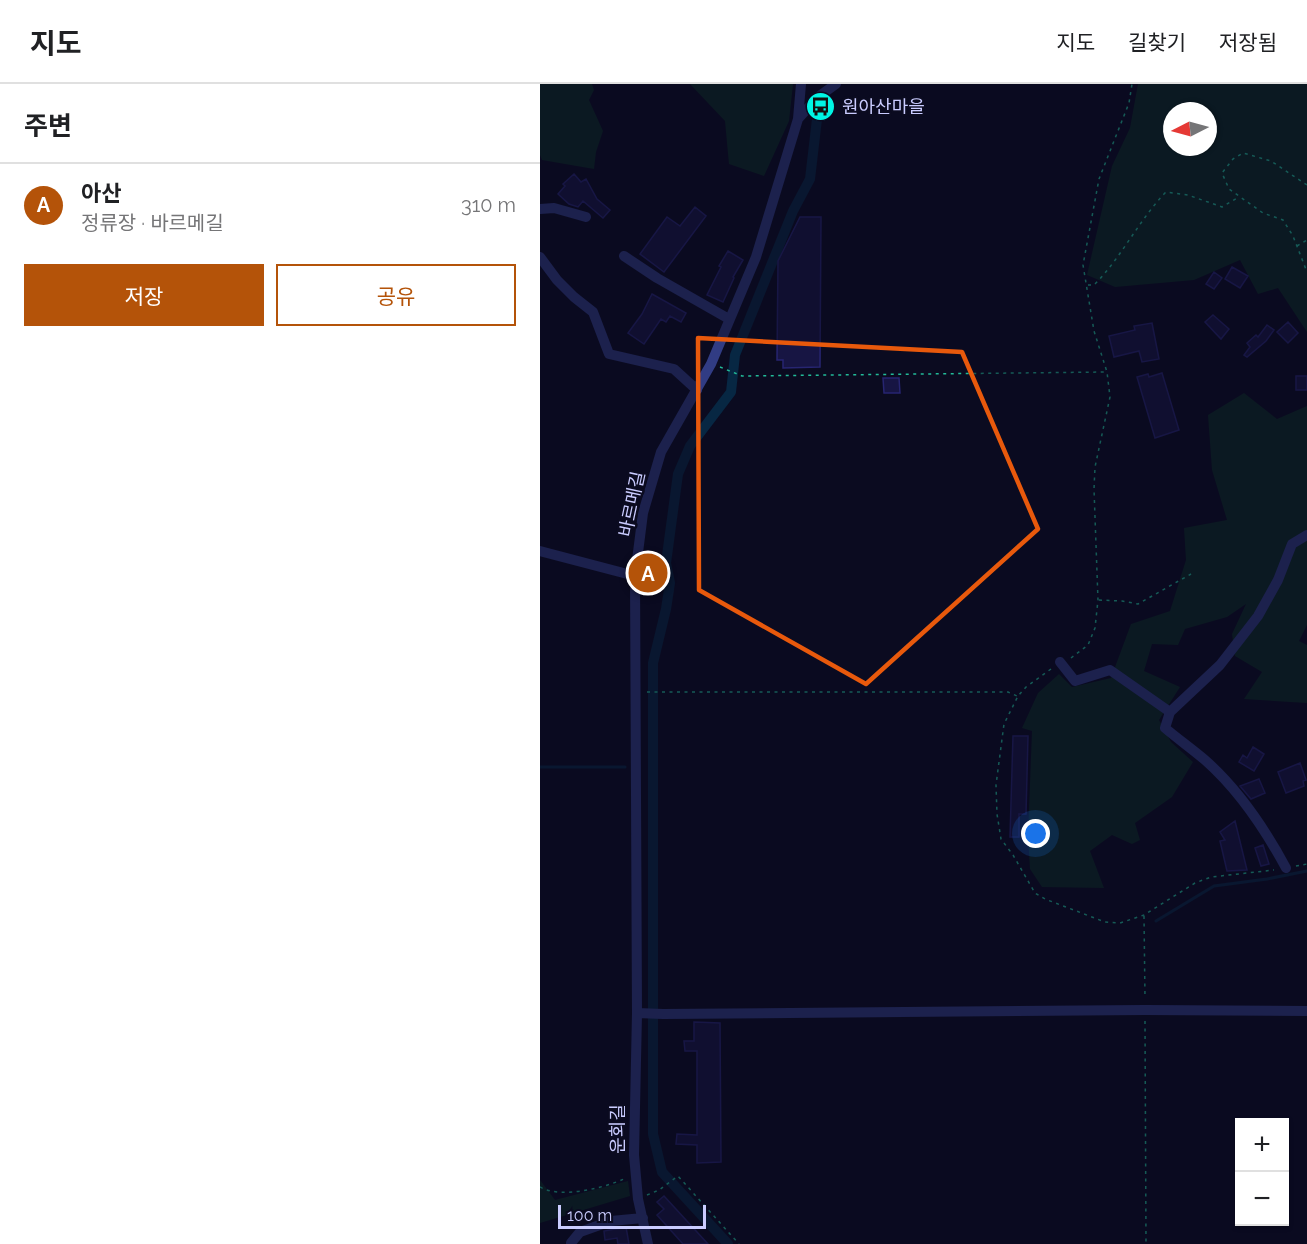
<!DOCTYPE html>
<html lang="ko">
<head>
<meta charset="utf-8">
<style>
  body { margin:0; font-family:Raleway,"Noto Sans KR",sans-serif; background:#f2f2f2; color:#202124 }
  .controls { position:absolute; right:18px; bottom:18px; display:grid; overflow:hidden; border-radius:0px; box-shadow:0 2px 4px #0004 }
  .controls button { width:54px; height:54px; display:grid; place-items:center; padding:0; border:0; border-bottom:2px solid #e0e0e0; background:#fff; color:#202124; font:30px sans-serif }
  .compass { position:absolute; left:623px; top:18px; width:54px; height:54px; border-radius:50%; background:#fff; box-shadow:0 2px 4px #0004; rotate:264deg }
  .scale { position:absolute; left:18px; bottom:15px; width:148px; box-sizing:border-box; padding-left:6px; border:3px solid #caccff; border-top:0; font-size:16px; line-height:21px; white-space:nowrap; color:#caccff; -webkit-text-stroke:4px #0b0b20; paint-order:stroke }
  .you { position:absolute; left:496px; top:750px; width:21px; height:21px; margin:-15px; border:4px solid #fff; border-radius:50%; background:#1a73e8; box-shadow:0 0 0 9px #1a73e833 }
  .badge { display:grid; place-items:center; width:39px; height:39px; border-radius:50%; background:#b45309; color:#fff; font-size:20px; font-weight:700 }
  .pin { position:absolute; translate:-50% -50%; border:3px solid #fff; box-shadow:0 2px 6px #0006 }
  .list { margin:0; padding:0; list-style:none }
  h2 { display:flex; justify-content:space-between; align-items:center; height:78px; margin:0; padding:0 24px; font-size:26px }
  h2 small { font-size:20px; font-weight:400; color:#757577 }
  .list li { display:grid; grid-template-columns:39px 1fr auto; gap:18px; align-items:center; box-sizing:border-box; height:84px; padding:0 24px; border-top:2px solid #e0e0e0 }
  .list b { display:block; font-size:22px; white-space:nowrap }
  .list p { margin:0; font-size:20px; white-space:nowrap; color:#757577 }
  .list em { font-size:20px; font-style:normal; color:#757577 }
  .actions { display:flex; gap:12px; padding:18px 24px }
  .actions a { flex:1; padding:14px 0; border:2px solid #b45309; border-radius:0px; text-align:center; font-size:21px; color:#b45309 }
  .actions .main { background:#b45309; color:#fff }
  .map { position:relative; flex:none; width:767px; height:1160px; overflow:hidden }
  header { display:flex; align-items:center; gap:36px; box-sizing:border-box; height:84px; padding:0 30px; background:#fff; border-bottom:2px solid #e0e0e0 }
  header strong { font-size:28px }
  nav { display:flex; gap:33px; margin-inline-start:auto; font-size:21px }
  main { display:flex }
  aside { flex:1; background:#fff }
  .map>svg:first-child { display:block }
  .green { fill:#0d2b25; fill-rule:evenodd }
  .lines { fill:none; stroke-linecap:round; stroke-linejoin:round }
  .stream { stroke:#072743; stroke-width:3 }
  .canal { stroke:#072743; stroke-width:10 }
  .building { fill:#171543; stroke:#272571; stroke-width:1.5 }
  .path { stroke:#22bb98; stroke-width:1.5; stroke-dasharray:3 4.5; stroke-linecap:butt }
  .minor { stroke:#313c84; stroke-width:10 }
  .marked { fill:none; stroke:#e8590c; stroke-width:4.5; stroke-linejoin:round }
  .labels { text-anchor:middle; stroke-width:5; stroke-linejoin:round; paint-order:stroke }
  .poi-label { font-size:18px; fill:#caccff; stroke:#0b0b20; text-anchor:start }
  .street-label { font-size:18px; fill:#caccff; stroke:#0b0b20 }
</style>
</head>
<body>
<header>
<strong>지도</strong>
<nav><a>지도</a><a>길찾기</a><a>저장됨</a></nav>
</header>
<main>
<aside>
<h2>주변<small></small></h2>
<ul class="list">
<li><span class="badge">A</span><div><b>아산</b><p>정류장 · 바르메길</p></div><em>310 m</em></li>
</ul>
<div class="actions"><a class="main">저장</a><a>공유</a></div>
</aside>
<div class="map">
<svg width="767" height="1160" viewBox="0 0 767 1160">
  <rect width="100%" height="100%" fill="#0b0b20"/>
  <path class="green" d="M0 0H52L54 6 49 16 63 47 56 68 54 85 2 76 0 71Z
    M150 0H253L249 37 224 92 189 80 185 37Z
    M598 0H767V248L738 204 718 210 700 176 654 196 575 203 547 191 572 82 590 44ZM632 27H668V63H632Z
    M704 309 737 335 767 322V541L759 557 767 561V619L704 615 722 588 695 572 692 550 706 520 687 533 645 545 638 561 612 560 604 587 640 603 619 636 631 658 653 678 632 713 595 739 600 756 592 760 572 751 550 767 564 804 502 803 490 785 488 752 492 647 482 644 498 609 519 590 532 603 571 594 591 540 630 527 646 476 644 444 687 436 672 386 668 331Z
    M0 1096 15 1116 88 1097 90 1112 0 1139Z"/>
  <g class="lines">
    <path class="stream" d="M0 683H85
      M616 837 674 802 727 795 767 787"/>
    <path class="canal" d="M188 1160 122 1088 113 1050V579L126 525 130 499 126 479 138 390 150 362 191 308 195 271 253 127 270 95 277 35"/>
  </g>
  <path class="building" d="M34 90 41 98 46 95 57 115 70 126 63 134 43 117 38 123 29 120 18 110 25 102 23 100Z
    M155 123 166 132 124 188 100 170 127 133 140 142Z
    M260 133H281L280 283 243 284V276H237L238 177Z
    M188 167 203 176 193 193 194 194 183 218 167 211 181 183 179 182Z
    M692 183 708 192 700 204 685 195Z
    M674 188 682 194 674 205 666 200Z
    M112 210 146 229 141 238 130 232 126 238 121 235 104 260 88 249 102 230Z
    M673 231 689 245 681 255 665 238Z
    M748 238 758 249 748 259 737 248Z
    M612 239 619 275 602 278 599 267 574 273 569 252 595 246 594 242Z
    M727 241 734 246 726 257 707 273 704 271 710 263 707 259 716 251 718 253Z
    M622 289 639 346 615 354 597 293 608 290 609 293Z
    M756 292H767V306H756Z
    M343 294H359L360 309H344Z
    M473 652H488L486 730H479V753H470Z
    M713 663 724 670 714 687 699 678 703 671 707 674Z
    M760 679 766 696 763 697 764 702 746 709 738 688Z
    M719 695 725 709 711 715 700 702Z
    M695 737 707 786 687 787 680 757 685 756 680 748Z
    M723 761 729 780 721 782 715 764Z
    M154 938 180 939 181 1078 157 1079V1061L136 1060 137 1050 157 1051V967H145L144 957H154Z
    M124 1112 168 1160H143L117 1131 124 1125 117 1118Z
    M86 1143 89 1160H78L77 1154 65 1156 64 1147Z"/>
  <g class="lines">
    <path class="path" d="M767 101 731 77 703 69 693 75 682 89 689 105 723 129 743 136 753 152 767 188
      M757 162 767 156
      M548 201H554C582 173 598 137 626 108L648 111 682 123 699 113
      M180 283 202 292 566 288
      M559 516 582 517 598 520 651 490
      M531 574 548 561 555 544 558 516 554 405 555 383 570 313 567 288 554 247 543 181 559 95 589 19 592 0
      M511 585 486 603 478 612 464 640 456 701 457 730 461 755 473 771 495 809 505 815 565 838 580 839 604 831 655 799 671 793 734 786
      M107 608H468L477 612
      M756 782 767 780
      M604 832 605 914
      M605 937 606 1160
      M0 1103C21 1115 63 1104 84 1095
      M107 1111 119 1106 138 1092 199 1160"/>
    <path class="minor" d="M258 35 261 0
      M0 125 14 124 46 133
      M84 172 117 194 189 235
      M0 173 17 196 34 213 53 228 69 270 134 285 157 306
      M0 467 95 492
      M520 578 535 597 570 586 630 628
      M746 784C725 745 699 706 665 676 652 665 638 655 625 644L630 628 680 581 718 532 738 496 752 460 767 451
      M97 929 123 930 605 926 767 927
      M31 1159 40 1148 71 1137 103 1134
      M108 1160 98 1115 94 1071 97 929 95 492 103 429 121 368 171 280 216 173 258 35 278 13 296 0"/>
  </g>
  <path d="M0 0H767V1160H0ZM158 254 422 268 498 445 326 600 159 506Z" fill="#0b0b20" fill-opacity=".55" fill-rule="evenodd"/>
  <path class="marked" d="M158 254 422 268 498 445 326 600 159 506Z"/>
  <defs>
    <symbol id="bus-disc" viewBox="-11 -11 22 22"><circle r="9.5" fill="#00f5e5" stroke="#0b0b20"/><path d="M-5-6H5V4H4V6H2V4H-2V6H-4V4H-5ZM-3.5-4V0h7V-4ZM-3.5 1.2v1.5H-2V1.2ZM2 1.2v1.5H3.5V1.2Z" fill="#111"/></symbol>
  </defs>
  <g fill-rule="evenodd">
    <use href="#bus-disc" x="264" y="6" width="33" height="33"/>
  </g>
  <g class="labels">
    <g class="poi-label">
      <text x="302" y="29">원아산마을</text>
    </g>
    <g class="street-label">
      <text transform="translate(92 420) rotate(-78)" y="6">바르메길</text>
      <text transform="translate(78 1045) rotate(-90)" y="6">운회길</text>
    </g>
  </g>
</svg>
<div class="controls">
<button>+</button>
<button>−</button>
</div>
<svg class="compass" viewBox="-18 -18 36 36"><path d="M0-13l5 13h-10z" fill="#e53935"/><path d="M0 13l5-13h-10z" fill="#757577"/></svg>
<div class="scale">100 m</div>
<div class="you"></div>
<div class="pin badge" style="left:108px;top:489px">A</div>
</div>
</main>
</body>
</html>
